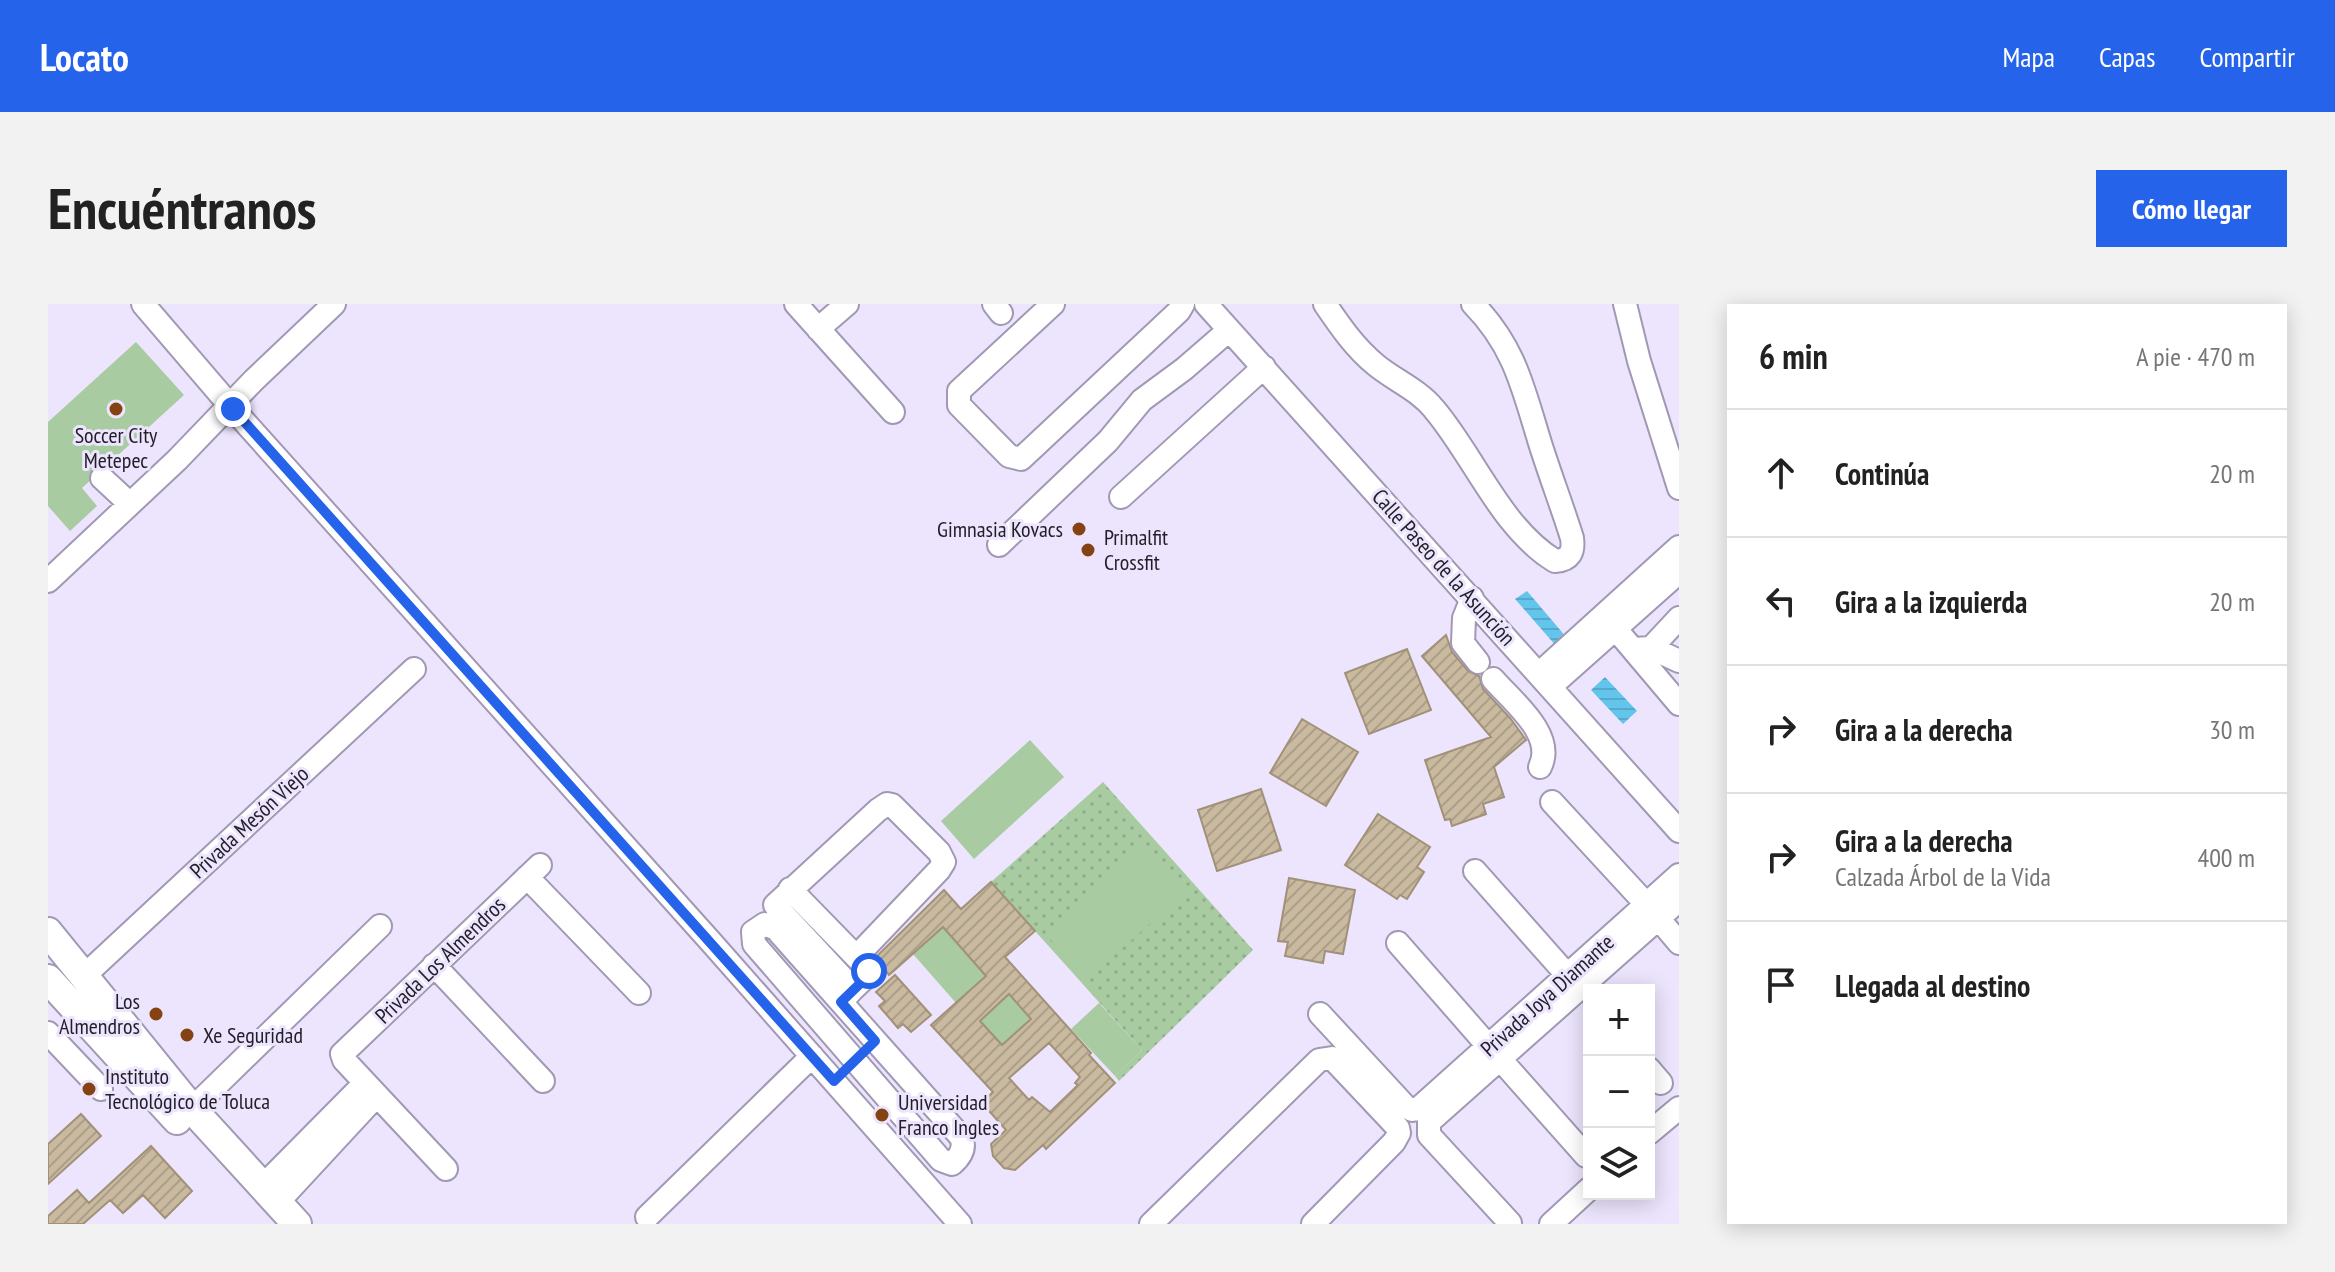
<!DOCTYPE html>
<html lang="es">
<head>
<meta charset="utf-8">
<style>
  body { margin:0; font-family:"PT Sans Narrow",sans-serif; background:#f2f2f2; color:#222 }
  .controls { position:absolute; right:24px; bottom:24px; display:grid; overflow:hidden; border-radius:0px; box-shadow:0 4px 20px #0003 }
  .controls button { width:72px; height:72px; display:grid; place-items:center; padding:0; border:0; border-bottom:2px solid #e0e0e0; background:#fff; color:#222; font:40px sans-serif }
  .stop { position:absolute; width:24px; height:24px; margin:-18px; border:6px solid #2563eb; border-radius:50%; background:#fff }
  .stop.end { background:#2563eb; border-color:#fff; box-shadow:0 2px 8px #0008 }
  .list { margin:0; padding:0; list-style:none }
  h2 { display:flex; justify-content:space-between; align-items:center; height:104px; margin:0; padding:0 32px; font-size:34px }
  h2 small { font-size:26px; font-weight:400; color:#767676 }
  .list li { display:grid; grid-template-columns:52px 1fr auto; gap:24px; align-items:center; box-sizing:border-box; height:128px; padding:0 32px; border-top:2px solid #e0e0e0 }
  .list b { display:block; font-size:30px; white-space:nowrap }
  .list p { margin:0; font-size:26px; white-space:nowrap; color:#767676 }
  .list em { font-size:26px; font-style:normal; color:#767676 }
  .icon { flex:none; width:44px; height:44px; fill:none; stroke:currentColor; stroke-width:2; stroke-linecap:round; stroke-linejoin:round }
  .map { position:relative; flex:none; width:1631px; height:920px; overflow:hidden; border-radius:0px }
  header { display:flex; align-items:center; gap:48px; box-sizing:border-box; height:112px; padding:0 40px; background:#2563eb; color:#fff }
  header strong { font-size:38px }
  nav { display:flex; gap:44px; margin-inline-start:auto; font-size:28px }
  .intro { display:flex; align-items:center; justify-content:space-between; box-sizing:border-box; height:192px; padding:0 48px }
  h1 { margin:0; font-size:56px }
  .button { padding:20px 36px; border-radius:0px; background:#2563eb; color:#fff; font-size:28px; font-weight:700 }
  main { display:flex; gap:48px; padding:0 48px }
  aside { flex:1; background:#fff; border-radius:0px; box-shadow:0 4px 20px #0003 }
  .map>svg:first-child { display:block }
  .grass { fill:url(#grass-dots) }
  .garden { fill:#a8cba1 }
  .water { fill:url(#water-rules) }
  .building { fill:url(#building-hatch); stroke:#a19178; stroke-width:2; fill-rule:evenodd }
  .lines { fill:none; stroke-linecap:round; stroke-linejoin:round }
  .minor-casing { stroke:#a199b4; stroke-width:26 }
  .major-casing { stroke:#a199b4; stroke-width:32 }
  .minor { stroke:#fff; stroke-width:22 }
  .major { stroke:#fff; stroke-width:28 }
  .route { stroke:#2563eb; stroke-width:10 }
  .poi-dot { fill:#854213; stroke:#ece5fd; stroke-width:3 }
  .labels { text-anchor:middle; stroke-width:6; stroke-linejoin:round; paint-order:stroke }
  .poi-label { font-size:22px; fill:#211e28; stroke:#ece5fd; text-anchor:start }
  .street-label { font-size:22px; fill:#211e28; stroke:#ece5fd }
</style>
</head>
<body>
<header>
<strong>Locato</strong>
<nav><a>Mapa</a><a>Capas</a><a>Compartir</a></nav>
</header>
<div class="intro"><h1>Encuéntranos</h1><a class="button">Cómo llegar</a></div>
<main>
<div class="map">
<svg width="1631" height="920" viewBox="0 0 1631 920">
  <defs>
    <pattern id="grass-dots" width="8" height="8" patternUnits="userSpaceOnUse" patternTransform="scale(2)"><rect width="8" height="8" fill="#a8cba1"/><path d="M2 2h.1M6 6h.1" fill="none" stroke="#90ae8b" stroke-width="1.8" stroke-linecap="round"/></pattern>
    <pattern id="water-rules" width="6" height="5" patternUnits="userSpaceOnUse" patternTransform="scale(2)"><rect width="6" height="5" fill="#63c5eb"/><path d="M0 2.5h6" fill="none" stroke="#56a9ca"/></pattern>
    <pattern id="building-hatch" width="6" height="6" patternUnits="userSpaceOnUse" patternTransform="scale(2)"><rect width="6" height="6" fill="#c9b99f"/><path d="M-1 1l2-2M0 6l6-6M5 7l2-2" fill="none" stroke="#ac9f89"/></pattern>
  </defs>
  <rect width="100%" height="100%" fill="#ece5fd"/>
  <path class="grass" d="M1055 478 1205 646 1071 777 1067 772 1094 746 943 578Z"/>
  <path class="garden" d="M88 38 136 91 34 184 49 202 22 227 0 202V118Z
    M982 436 1016 473 926 555 893 517Z
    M1095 543 1136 590 1038 676 997 629Z
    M895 623 938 672 908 699 865 650Z
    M961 690 983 715 954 741 932 717Z
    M1051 699 1094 746 1067 772 1023 725Z"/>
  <path class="water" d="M1479 287 1519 334 1509 343 1467 295Z
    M1557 373 1589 407 1575 420 1543 386Z"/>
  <path class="building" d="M1398 331 1404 348 1420 367 1431 372 1435 385 1462 414 1478 436 1446 463 1456 493 1435 500 1438 510 1404 522 1402 515 1397 516 1377 456 1443 433 1374 352Z
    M1359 345 1383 406 1321 430 1297 369Z
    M1254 415 1310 448 1278 502 1222 469Z
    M1213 485 1233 546 1169 567 1150 506Z
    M1330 510 1382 543 1369 563 1376 568 1359 595 1352 591 1349 595 1297 561Z
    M1241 574 1307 586 1295 650 1277 647 1275 659 1237 652 1240 638 1230 637Z
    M943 578 987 627 957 653 1043 749 1041 751 1067 779 998 845 995 841 967 866 956 864 945 852 943 840 958 826 934 799 945 788 883 721 938 672 895 623 841 671 828 653 896 586 913 605ZM961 690 983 715 954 741 932 717ZM1001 739 1032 773 1027 779 1030 781 1002 808 984 793 981 796 961 774Z
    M847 671 883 711 863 728 855 720 850 724 831 702 837 697 828 688Z
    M33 810 53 832 0 880V840Z
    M103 842 144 887 117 914 95 891 75 909 62 896 35 920H0V912L29 886 41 899Z"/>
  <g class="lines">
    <defs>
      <path id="minor" d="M95 0 185 105 663 638 912 920
        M748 0 845 108
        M946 0 953 9
        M1005 0 911 87V101L961 152 973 155 1131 7 1135 0
        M1158 0 1631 527
        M1277 0C1292 22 1307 44 1328 61 1346 76 1371 86 1386 105 1426 152 1453 224 1507 257 1522 256 1526 248 1524 234 1514 202 1502 171 1492 139 1475 84 1467 43 1425 0
        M1577 0 1591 57 1631 184
        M770 25 799 0
        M54 174 82 200
        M1073 193 1216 63
        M951 241 1060 137 1094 96 1136 65 1181 26
        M0 277 129 156 206 76 286 0
        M1424 294 1416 314 1415 339 1430 358
        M1566 323 1631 400
        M1603 344 1631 314
        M1585 345 1603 344 1631 357
        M1492 369 1631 243
        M1445 375C1465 398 1508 431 1492 463
        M1503 382 1631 268
        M1504 498 1599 601
        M1427 567 1520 672
        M479 573 591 689
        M742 585 823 668 805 685
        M1610 614 1631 639
        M717 620 728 625 913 833C918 844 912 853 904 860L893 856 706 640 705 628Z
        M1350 639 1441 743
        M386 661 495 777
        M36 672 366 365
        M793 698 805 685 727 601 830 506 839 500 844 501 891 548 896 558 891 566 808 653
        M1272 710 1357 802 1364 806 1370 805 1631 571
        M0 729 53 785
        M1452 755 1538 852
        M1601 765 1613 779
        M144 805 332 622
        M1601 829 1631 804
        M398 865 296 756 294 750 492 561
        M215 882 317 779
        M230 898 329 791
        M599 913 764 752
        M1462 919 1381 831V818L1631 596
        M1103 920 1271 756 1284 754 1350 824 1351 829 1346 838 1265 920
        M1503 920 1541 885"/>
      <path id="major" d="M0 628 144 805 249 920
        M0 675 129 816"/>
    </defs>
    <use href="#minor" class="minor-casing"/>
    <use href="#major" class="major-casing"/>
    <use href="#minor" class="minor"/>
    <use href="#major" class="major"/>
  </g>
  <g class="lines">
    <path class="route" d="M185 105 786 777 827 737 793 698 822 670 821 667"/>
  </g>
  <g class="poi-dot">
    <circle cx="68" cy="105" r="8"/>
    <circle cx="1031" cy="225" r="8"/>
    <circle cx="1040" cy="246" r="8"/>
    <circle cx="108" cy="710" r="8"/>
    <circle cx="139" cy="731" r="8"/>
    <circle cx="41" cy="785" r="8"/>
    <circle cx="834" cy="811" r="8"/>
  </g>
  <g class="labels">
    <g class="poi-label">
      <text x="68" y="139" text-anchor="middle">Soccer City<tspan x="68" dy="25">Metepec</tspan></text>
      <text x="1015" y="233" text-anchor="end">Gimnasia Kovacs</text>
      <text x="1056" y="241">Primalfit<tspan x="1056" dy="25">Crossfit</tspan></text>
      <text x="92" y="705" text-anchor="end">Los<tspan x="92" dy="25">Almendros</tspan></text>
      <text x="155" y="739">Xe Seguridad</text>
      <text x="57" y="780">Instituto<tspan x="57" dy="25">Tecnológico de Toluca</tspan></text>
      <text x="850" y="806">Universidad<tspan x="850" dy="25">Franco Ingles</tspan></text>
    </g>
    <g class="street-label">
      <text transform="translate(1396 263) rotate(48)" y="8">Calle Paseo de la Asunción</text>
      <text transform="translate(201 518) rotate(-43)" y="8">Privada Mesón Viejo</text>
      <text transform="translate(392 656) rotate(-44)" y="8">Privada Los Almendros</text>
      <text transform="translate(1499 691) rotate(-42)" y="8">Privada Joya Diamante</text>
    </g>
  </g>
</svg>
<div class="controls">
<button>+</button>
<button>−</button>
<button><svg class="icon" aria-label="layers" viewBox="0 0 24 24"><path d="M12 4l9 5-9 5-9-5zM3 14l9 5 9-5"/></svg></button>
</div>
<div class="stop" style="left:821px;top:667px"></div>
<div class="stop end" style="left:185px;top:105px"></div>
</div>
<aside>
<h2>6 min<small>A pie · 470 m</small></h2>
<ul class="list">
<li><svg class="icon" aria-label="ahead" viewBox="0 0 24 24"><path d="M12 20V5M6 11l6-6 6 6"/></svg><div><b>Continúa</b></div><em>20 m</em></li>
<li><svg class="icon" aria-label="left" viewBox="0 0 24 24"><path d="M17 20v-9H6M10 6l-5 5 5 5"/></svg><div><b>Gira a la izquierda</b></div><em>20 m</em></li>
<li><svg class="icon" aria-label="right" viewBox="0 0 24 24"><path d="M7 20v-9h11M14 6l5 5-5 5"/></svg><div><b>Gira a la derecha</b></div><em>30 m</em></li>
<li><svg class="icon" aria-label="right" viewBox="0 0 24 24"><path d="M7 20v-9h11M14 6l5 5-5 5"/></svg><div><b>Gira a la derecha</b><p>Calzada Árbol de la Vida</p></div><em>400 m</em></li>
<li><svg class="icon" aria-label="arrive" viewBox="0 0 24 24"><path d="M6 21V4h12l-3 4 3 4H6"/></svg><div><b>Llegada al destino</b></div></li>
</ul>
</aside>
</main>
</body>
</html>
